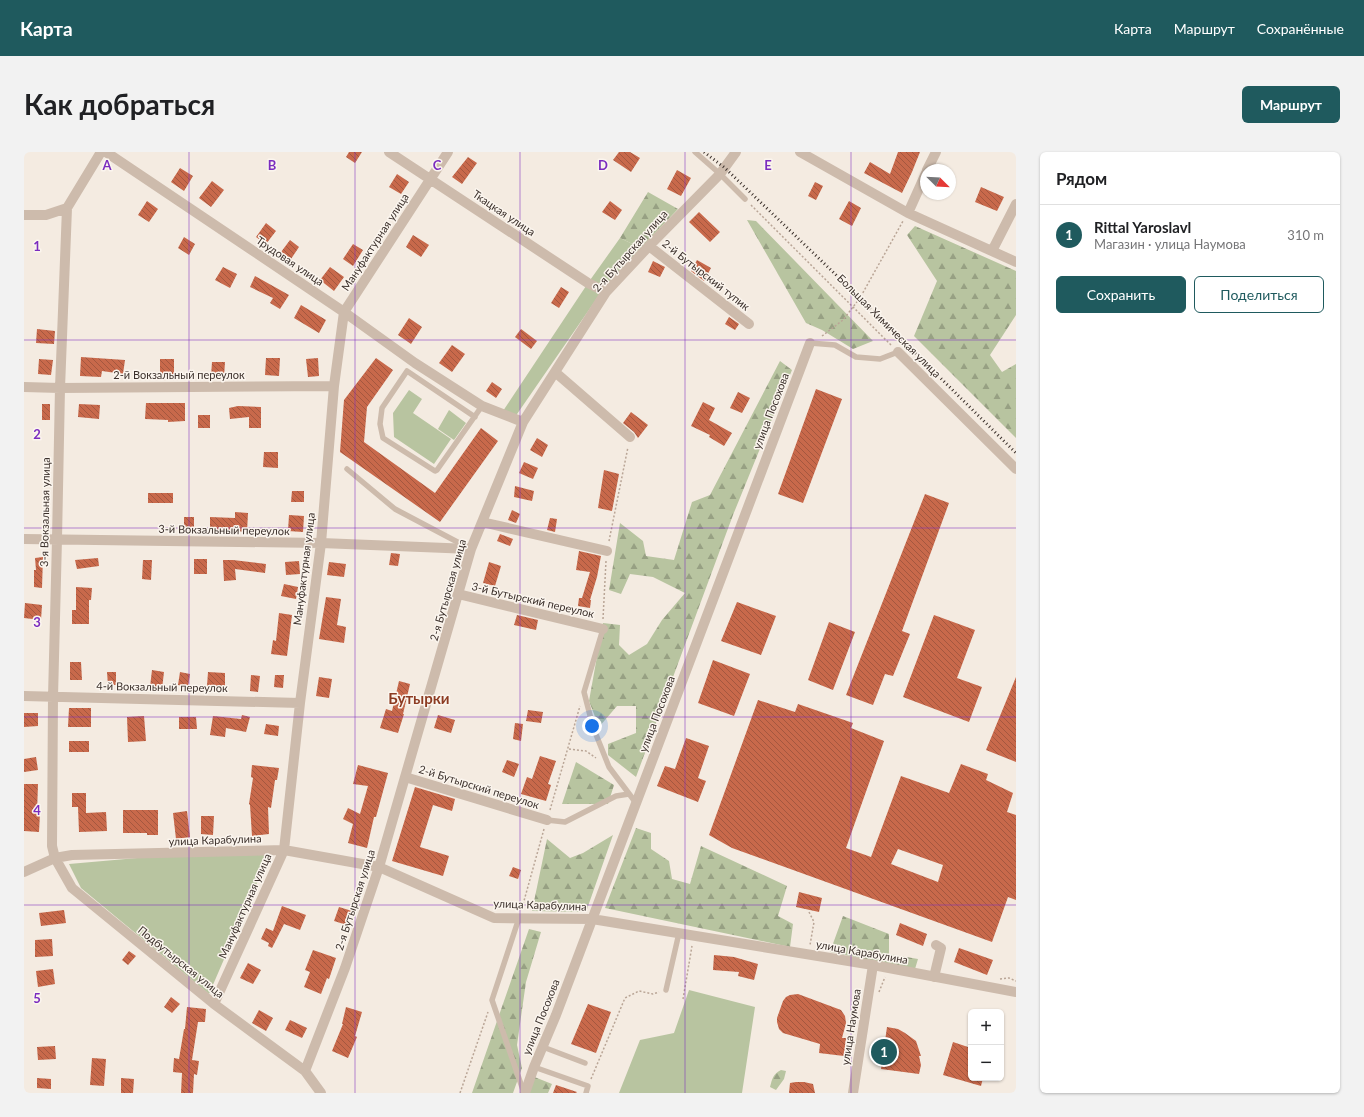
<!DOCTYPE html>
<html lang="ru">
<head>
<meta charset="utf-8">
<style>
  body { margin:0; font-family:Lato,sans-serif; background:#f2f2f2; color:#202124 }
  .controls { position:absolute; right:12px; bottom:12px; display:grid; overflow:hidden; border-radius:6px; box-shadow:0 1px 3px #0004 }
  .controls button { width:36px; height:36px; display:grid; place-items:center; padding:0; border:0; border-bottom:1px solid #e0e0e0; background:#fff; color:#202124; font:20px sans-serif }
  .compass { position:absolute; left:896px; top:12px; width:36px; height:36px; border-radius:50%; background:#fff; box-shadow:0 1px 3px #0004; rotate:114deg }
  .you { position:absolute; left:568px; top:574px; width:14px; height:14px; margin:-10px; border:3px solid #fff; border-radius:50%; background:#1a73e8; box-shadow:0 0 0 6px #1a73e833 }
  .badge { display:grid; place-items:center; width:26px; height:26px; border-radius:50%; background:#1f5a5e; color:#fff; font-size:13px; font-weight:700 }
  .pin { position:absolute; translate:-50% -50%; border:2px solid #fff; box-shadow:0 1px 4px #0006 }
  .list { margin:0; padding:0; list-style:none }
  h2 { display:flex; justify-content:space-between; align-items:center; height:52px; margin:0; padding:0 16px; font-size:17px }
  h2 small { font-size:13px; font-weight:400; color:#757577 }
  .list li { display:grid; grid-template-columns:26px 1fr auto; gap:12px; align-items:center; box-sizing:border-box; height:60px; padding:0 16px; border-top:1px solid #e0e0e0 }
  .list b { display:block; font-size:15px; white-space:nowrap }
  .list p { margin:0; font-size:13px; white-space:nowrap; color:#757577 }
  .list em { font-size:13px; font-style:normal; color:#757577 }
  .actions { display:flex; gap:8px; padding:12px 16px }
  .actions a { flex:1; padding:9px 0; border:1px solid #1f5a5e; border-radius:6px; text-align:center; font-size:14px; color:#1f5a5e }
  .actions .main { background:#1f5a5e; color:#fff }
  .map { position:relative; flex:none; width:992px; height:941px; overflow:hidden; border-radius:6px }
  header { display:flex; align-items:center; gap:24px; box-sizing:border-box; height:56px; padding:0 20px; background:#1f5a5e; color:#fff }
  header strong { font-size:19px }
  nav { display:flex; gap:22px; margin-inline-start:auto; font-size:14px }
  .intro { display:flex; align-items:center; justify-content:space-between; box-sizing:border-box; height:96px; padding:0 24px }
  h1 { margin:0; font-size:28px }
  .button { padding:10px 18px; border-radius:6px; background:#1f5a5e; color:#fff; font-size:14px; font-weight:700 }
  main { display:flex; gap:24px; padding:0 24px }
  aside { flex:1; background:#fff; border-radius:6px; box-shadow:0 1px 3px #0004 }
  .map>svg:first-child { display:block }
  .green { fill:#b8c4a0 }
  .forest { fill:url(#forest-firs) }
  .building { fill:url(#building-back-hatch); fill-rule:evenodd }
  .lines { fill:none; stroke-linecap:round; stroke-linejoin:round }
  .path { stroke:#b9a596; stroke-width:1.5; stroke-dasharray:2 2; stroke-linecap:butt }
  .service { stroke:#cdbbac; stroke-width:5.5 }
  .minor { stroke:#cdbbac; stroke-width:10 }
  .rail { stroke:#3b302b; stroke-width:3; stroke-dasharray:1 3; stroke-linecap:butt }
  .grid { fill:none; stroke:#7b2cbf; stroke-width:1; stroke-opacity:0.55 }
  .labels { text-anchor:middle; stroke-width:3; stroke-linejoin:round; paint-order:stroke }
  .street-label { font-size:11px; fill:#3b302b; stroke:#fbf5ee }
  .district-label { font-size:15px; font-weight:bold; fill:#8c3b22; stroke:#fbf5ee }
  .grid-label { font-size:13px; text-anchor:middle; font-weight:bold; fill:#7b2cbf; stroke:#fbf5ee; stroke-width:3; stroke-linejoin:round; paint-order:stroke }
</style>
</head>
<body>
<header>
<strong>Карта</strong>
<nav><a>Карта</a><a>Маршрут</a><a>Сохранённые</a></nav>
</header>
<div class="intro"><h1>Как добраться</h1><a class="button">Маршрут</a></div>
<main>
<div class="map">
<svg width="992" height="941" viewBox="0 0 992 941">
  <defs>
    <pattern id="forest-firs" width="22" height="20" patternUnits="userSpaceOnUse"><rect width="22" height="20" fill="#b8c4a0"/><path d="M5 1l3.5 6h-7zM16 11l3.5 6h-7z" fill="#97a083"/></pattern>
    <pattern id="building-back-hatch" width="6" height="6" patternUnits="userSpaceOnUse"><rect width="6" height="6" fill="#c8694b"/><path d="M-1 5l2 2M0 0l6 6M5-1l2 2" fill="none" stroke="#a4573f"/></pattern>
  </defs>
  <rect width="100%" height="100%" fill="#f4ebe1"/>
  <path class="green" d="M596 86 617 96 578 139 491 265 477 262 564 131Z
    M385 238 398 247 389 261 427 287 410 312 370 285 369 261Z
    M425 258 442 271 430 288 414 277Z
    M249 694 185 842 57 736 45 712Z
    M665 838 731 855 718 941H595L616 888 650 881Z"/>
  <path class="forest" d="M624 40 654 57 617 96 596 86Z
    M723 68 732 69 849 189 829 197 798 178 782 171Z
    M891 74 992 119V163L966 203 978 220 992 212V286L890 184 913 129 883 83Z
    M756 209 768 218 709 363 612 625 584 603V592L612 581V554H593L575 575 565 549 579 471 596 473 595 493 605 503 623 492 638 468 661 441 629 425 606 422 597 442 585 438 596 371 619 389 622 404 650 408 668 350 686 343Z
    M552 610 590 633 584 652H538Z
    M612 676 627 681V697L645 709 648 727 666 732 677 694 763 734 754 764 769 772 766 795 581 756Z
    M589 683 562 760 508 759 523 687 546 706 559 701Z
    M819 764 865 782V802L894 807 891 817 806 800Z
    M505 777 517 780 502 830 493 893 498 916 489 941H448Z
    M757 918 762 919 760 927 752 938 746 935C748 927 749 922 757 918Z
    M508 924 528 932 524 941H502Z"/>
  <path class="building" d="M325 0H338L331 11 322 5Z
    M595 0H606L616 6 607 20 589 8Z
    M874 0H896L888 20 878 41 840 21 846 10 866 22Z
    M444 5 453 11 438 32 428 25Z
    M156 16 169 24 160 39 147 30Z
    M653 18 667 26 657 44 643 37Z
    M373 22 385 30 377 42 365 35Z
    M188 29 200 38 187 55 175 46Z
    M791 30 799 34 792 48 784 44Z
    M957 35 980 45 973 59 951 50Z
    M123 49 134 57 125 70 114 63Z
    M586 49 598 58 591 68 578 60Z
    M825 49 837 56 828 74 815 67Z
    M675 60 696 80 686 90 665 70Z
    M242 71 252 79 242 92 232 85Z
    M389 83 405 93 397 105 382 95Z
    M160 85 171 92 165 103 154 96Z
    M266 88 275 95 267 107 257 100Z
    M329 92 339 98 329 114 319 107Z
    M673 108 687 116 680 129 667 119Z
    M629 109 641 115 636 125 624 120Z
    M199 115 213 122 206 136 191 128Z
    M306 115 320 125 310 139 296 128Z
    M231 124 265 143 256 157 246 151 249 146 226 135Z
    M537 135 545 140 535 156 527 151Z
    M277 153 302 168 295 181 270 166Z
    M705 165 715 172 711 178 701 172Z
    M385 166 398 175 387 192 374 183Z
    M13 177 31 179 30 192 12 191Z
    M497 177 513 189 507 197 491 185Z
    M428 193 441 202 428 220 415 211Z
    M57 205 101 208 99 222 78 219 77 225 56 224Z
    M242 206H256L255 224 241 223Z
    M294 206 295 224 284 225 282 207Z
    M352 206 369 218 343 255 340 290 411 341 457 276 474 289 416 370 316 300 320 248Z
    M15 207 29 208 27 223 14 222Z
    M136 207H150V222L136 223Z
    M188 210H201L200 225 187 224Z
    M468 230 478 237 472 246 462 239Z
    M792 237 818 247 779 351 754 342Z
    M714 240 726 246 718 261 706 256Z
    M679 250 691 256 685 268 708 281 700 294 685 285 686 283 667 274Z
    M122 251H161V269L144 270V268L121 267Z
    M18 252H26V268H18Z
    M55 252 76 253 75 267 54 265Z
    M214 254 237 255V276H225V265L206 267 205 256Z
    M607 260 624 273 614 286 610 280 599 271Z
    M174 263H186V276H174Z
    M513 286 524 293 518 305 506 298Z
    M240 300H254V316L239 315Z
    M500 310 514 316 509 327 495 321Z
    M580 318 595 322 588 359 574 356Z
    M491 334 510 339 508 349 490 345Z
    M268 339H280V350H267Z
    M124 341H149V351H124Z
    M901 342 925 351 878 479 886 482 869 524 861 522 849 553 822 543Z
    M488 358 496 362 492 371 484 368Z
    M211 360 224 361 223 380 196 378V381H186V365L211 366Z
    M265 363 280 364 279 380 264 379Z
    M160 365H170V377H160Z
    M526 366 533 367 531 380 523 378Z
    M476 382 489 387 486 394 473 389Z
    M555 399 577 404 573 425 566 448H567L566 456 554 454 555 446H558L566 420 552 418Z
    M367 401 376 402 374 414 365 413Z
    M19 405 18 436 10 435V418H12L11 406Z
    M74 406 75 414 53 417 51 408Z
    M170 407H183V422H170Z
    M119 408H128L127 428 118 427Z
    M199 408H209L242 412 241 421 211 417 212 428 200 429Z
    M275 409 276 422 262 423 261 410Z
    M305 410 322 412 320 425 303 423Z
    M465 410 477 414 471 434 459 431Z
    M260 432 274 435 272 447 257 444Z
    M52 435 68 436 67 448H65V472H48V458H52Z
    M302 445 317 447 313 473 322 475 320 491 295 487Z
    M713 450 752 464 737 503 697 489Z
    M1 451 18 453 17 468 0 466Z
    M255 461 268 463 263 504 247 502 249 488 252 489Z
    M493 463 514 468 512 478 490 473Z
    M910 463 951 478 933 526 958 535 945 570 879 545Z
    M805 470 831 480 809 538 784 528Z
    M689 508 726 522 710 564 674 551Z
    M46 510H57L58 528H46Z
    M128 518 140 520 138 537 126 535Z
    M83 520H92V533H84Z
    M156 520 166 522 164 535 154 533Z
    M184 520 201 521V534H183Z
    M227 523 236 524 234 540 226 539Z
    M251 523H260L259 536 250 535Z
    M295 525 308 527 305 546 292 544Z
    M992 525V610L962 598Z
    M375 529 386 532 379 562H380L374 581 356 576 362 557 368 559Z
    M734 548 771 560 774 552 829 571 827 576 860 589 822 696 847 705 877 624 925 641 937 612 964 622 962 628 989 641 983 660 992 663V748L984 745 968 790 708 696 685 683ZM874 697 919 713 914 730 867 712Z
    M45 556H67V575H44Z
    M504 558 519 560 517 571 502 569Z
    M0 561H14V574L0 575Z
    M218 563 226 565 222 580 202 576 201 585 186 583 189 564 217 567Z
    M414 563 431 568 427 581 410 576Z
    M120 564 122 589 104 590 103 565Z
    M155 565H172L173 577H155Z
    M491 571 499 572 497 589 489 587Z
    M242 572 255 574 254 584 240 582Z
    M662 586 685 594 674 626 682 629 674 650 633 634 641 614 651 617Z
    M45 589H65V600H45Z
    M516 604 532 609 524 632 527 633 522 649 497 642 503 625 508 627Z
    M12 605 14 618 0 620V607Z
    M483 608 495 612 490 625 478 620Z
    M228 613 255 616 253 628H251L247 656 244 655 245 682 228 684 226 653 225 652 229 626 227 625Z
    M334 613 364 621 352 665H350L343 696 324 691 329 672 319 667 324 656 336 662 344 634 329 632Z
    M0 632H14L13 661H16L15 680 0 679Z
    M391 635 431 647 428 659 409 653 396 695 425 704 419 724 368 709Z
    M48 641H62V661L82 660 83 679 55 680 54 655H48Z
    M99 658H134V683H123V681H99Z
    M163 659 166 685 152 687 149 661Z
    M177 664H190L189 683 177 682Z
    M489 715 497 718 494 727 485 724Z
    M775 740 798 746 795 760 772 755Z
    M258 754 282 763 276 778 260 772 248 796 244 794 245 791 237 787 242 776 249 779Z
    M315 755 328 759 323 773 310 769Z
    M40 758 42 771 17 774 15 761Z
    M876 771 903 782 899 794 872 783Z
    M28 787 29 804 11 805V788Z
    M935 796 969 808 963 823 930 810Z
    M289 798 312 806 305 827 303 826 297 842 280 835 286 820 281 818Z
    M105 799 112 804 104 813 98 808Z
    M690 803 710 805 734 812 730 828 714 824 715 820 689 818Z
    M224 811 237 818 229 832 216 826Z
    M29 817 31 832 14 835 12 819Z
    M774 842 817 858 821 864 822 871 818 886H822L820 904 795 901 796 892 759 881 755 877 753 870V866L759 849 762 845 766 843Z
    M147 845 156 852 148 861 140 855Z
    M564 852 587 860 572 901 547 892Z
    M163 855 182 857 181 870H174L168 908 175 909 173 923 170 922 169 941H157L158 921 149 920 150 906 155 907 160 877H161Z
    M322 855 338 860 331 884 333 885 324 906 308 899 319 872H318Z
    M235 858 249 866 242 879 228 871Z
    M266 868 283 876 278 886 261 878Z
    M863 875 874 877 881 881 892 889 897 904H895L897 913 895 922 857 917Z
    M929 890 947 896V926H959L957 934 919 923Z
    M31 894 32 907 14 908 13 895Z
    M68 906 82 907 80 934 66 933Z
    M13 926 27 927V937L13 936Z
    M97 926 110 927 109 941H97Z
    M772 930H780L789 932 791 941H765L766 931Z
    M532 933 553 940 552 941H529Z"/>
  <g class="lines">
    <path class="path" d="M727 53 867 193
      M798 184 819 168 836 146 879 69
      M585 389 604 295
      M579 467 582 409
      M545 597 562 599 572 606
      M526 658 556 554
      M498 756 520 677
      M785 760 790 770 786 793
      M976 827 985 826 992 829
      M855 840 861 825
      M659 847 668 794
      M567 927 601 846 615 839 629 842 635 840
      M436 941 464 860"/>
    <path class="service" d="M671 0 696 22 721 47
      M786 191 811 193 832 205 856 207 874 200
      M451 265 383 219 358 256 356 272 359 286 411 319 413 318 458 254
      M323 317 371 357 441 394
      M579 477 560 540 569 575 585 615 612 651
      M523 668 541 670 592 644 605 642
      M495 766 468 848 500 941
      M642 838 655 781
      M519 895 561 911
      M510 915 564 934 562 941"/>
    <path class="minor" d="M77 0 43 56 36 236 33 387 29 545 28 694 31 706 48 736 190 852 281 919
      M82 0 320 160 391 211 458 254 499 270
      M365 0 564 131 582 140
      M776 0 884 61 992 110
      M903 18 912 0
      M884 61 902 21
      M0 63H22L43 56
      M625 94 725 172
      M968 99 992 52
      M874 200 992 317
      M531 220 606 285
      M0 235 36 236 310 234
      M458 370 583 399
      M0 387 297 391 447 397
      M434 442 579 477
      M0 544 276 551
      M381 625 523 668
      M0 720 31 706 48 703 260 698 355 715 470 766 568 767 849 813 992 840
      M910 825 917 796 912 793
      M190 852 260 698 276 551 297 391 310 234 320 160 424 0
      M297 941 281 919 321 816 355 715 447 397 499 270 582 140 625 94 696 22 712 0
      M501 941 510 915 532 863 786 191
      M829 941 849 813"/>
    <path class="rail" d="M680 0 701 16 836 146 992 301"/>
  </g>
  <path class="grid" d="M165 0V941M331 0V941M496 0V941M661 0V941M827 0V941M0 188H992M0 376H992M0 565H992M0 753H992"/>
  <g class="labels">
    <g class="street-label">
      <text transform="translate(480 61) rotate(34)" y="4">Ткацкая улица</text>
      <text transform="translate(351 90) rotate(-57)" y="4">Мануфактурная улица</text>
      <text transform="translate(606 99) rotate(-48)" y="4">2-я Бутырская улица</text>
      <text transform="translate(266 109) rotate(34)" y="4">Трудовая улица</text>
      <text transform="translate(682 123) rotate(38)" y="4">2-й Бутырский тупик</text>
      <text transform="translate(865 174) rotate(45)" y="4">Большая Химическая улица</text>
      <text x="155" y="227">2-й Вокзальный переулок</text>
      <text transform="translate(747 259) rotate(-69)" y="4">улица Посохова</text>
      <text transform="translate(21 360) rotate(-89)" y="4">3-я Вокзальная улица</text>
      <text transform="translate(200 378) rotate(1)" y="4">3-й Вокзальный переулок</text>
      <text transform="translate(280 417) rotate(-83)" y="4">Мануфактурная улица</text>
      <text transform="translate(424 438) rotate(-74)" y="4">2-я Бутырская улица</text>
      <text transform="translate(509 448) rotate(13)" y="4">3-й Бутырский переулок</text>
      <text transform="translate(138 535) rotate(1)" y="4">4-й Вокзальный переулок</text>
      <text transform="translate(633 562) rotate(-69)" y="4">улица Посохова</text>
      <text transform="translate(455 635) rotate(17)" y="4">2-й Бутырский переулок</text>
      <text transform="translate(191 688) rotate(-2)" y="4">улица Карабулина</text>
      <text transform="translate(331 748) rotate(-72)" y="4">2-я Бутырская улица</text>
      <text transform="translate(516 753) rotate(2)" y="4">улица Карабулина</text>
      <text transform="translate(221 754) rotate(-66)" y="4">Мануфактурная улица</text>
      <text transform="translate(838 800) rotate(10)" y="4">улица Карабулина</text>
      <text transform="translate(157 810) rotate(39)" y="4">Подбутырская улица</text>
      <text transform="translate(517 865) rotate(-68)" y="4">улица Посохова</text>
      <text transform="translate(827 875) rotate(-81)" y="4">улица Наумова</text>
    </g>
    <g class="district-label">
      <text x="395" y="552">Бутырки</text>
    </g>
  </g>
  <g class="grid-label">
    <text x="83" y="18">A</text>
    <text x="248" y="18">B</text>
    <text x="413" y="18">C</text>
    <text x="579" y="18">D</text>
    <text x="744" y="18">E</text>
    <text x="13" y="99">1</text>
    <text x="13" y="287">2</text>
    <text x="13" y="475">3</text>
    <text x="13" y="663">4</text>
    <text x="13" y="851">5</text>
  </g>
</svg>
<div class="controls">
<button>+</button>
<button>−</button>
</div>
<svg class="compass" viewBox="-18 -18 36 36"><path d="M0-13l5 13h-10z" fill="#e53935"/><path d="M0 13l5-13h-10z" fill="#757577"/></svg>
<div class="you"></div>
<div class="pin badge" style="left:860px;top:900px">1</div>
</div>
<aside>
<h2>Рядом<small></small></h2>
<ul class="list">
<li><span class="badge">1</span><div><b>Rittal Yaroslavl</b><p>Магазин · улица Наумова</p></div><em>310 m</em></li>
</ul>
<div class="actions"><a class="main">Сохранить</a><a>Поделиться</a></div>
</aside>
</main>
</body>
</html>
